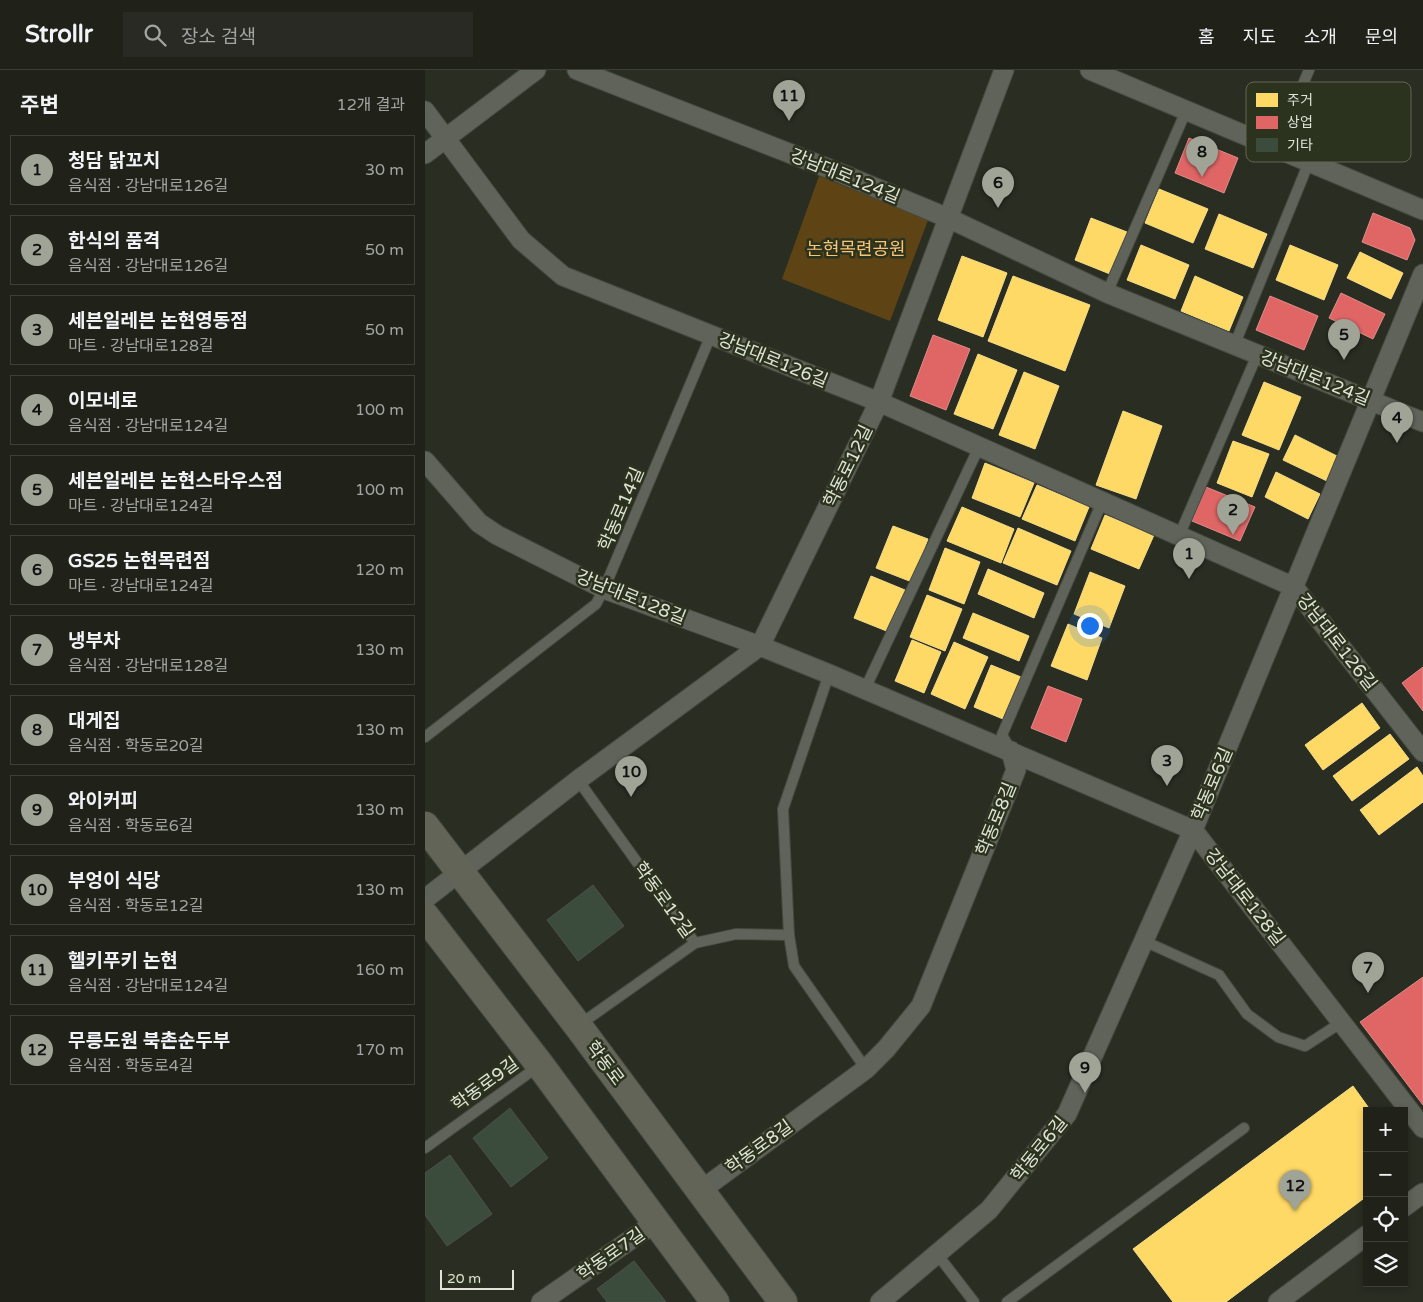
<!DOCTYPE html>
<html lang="ko">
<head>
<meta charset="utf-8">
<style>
  body { margin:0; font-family:"Varela Round","Noto Sans KR",sans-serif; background:#282a23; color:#f1f3f6 }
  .controls { position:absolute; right:15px; bottom:15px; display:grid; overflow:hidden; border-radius:0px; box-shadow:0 2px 8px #0003 }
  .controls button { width:45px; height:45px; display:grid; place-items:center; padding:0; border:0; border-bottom:1px solid #3d3f39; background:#20221a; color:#f1f3f6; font:25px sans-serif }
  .scale { position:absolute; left:15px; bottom:12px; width:74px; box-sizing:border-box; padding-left:5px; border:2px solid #dee4d6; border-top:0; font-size:14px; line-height:18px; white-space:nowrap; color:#dee4d6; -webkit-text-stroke:4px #2b321d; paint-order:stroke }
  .you { position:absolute; left:664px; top:555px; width:18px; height:18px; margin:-12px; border:4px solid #fff; border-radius:50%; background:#1a73e8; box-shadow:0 0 0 8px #1a73e833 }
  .badge { display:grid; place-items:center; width:32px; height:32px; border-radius:50%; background:#9fa497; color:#111; font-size:16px; font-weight:700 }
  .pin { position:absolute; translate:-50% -41px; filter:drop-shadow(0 1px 2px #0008) }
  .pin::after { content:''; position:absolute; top:26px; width:18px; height:15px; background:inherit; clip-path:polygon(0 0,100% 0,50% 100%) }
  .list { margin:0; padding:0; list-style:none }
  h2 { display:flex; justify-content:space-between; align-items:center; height:65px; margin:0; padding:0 20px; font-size:21px }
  h2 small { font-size:16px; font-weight:400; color:#a2a4a2 }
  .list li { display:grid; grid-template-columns:32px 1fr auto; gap:15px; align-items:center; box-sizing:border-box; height:70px; margin:0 10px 10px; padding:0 10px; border:1px solid #3d3f39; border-radius:0px }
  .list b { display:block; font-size:19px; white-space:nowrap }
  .list p { margin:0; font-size:16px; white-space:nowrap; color:#a2a4a2 }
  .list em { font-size:16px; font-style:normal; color:#a2a4a2 }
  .icon { flex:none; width:28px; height:28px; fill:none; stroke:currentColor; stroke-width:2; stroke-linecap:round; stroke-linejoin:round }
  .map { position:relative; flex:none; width:998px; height:1232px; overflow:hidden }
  header { display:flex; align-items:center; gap:30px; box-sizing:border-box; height:70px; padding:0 25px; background:#20221a; border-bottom:1px solid #3d3f39 }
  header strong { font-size:24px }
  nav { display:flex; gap:28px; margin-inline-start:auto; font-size:18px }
  .search { width:350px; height:45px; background:#282a23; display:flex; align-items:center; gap:12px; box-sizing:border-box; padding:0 18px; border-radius:0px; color:#a2a4a2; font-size:19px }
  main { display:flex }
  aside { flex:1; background:#20221a }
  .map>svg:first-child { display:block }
  .green { fill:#5e4414 }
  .homes { fill:#ffd966; stroke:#f5dc88 }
  .shops { fill:#e06666; stroke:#df8c88 }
  .building { fill:#3c4c3c; stroke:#4c5149 }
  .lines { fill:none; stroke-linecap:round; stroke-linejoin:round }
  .service-casing { stroke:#474a40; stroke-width:12 }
  .minor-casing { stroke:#474a40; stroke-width:21 }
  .secondary-casing { stroke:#474a40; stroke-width:30 }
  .service { stroke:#60635a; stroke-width:10 }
  .minor { stroke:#60635a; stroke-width:19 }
  .secondary { stroke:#626458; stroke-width:28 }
  .labels { text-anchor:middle; stroke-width:5; stroke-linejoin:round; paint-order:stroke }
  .street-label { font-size:18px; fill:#dee4d6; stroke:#2b321d }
  .park-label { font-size:18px; fill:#f9c575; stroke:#2b321d }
  .key { fill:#2b321d; stroke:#616754; stroke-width:1 }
  .key-label { font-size:14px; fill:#dee4d6 }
</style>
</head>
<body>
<header>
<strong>Strollr</strong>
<div class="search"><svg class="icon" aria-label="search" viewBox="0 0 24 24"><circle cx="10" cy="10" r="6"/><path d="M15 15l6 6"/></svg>장소 검색</div>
<nav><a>홈</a><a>지도</a><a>소개</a><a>문의</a></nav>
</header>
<main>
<aside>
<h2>주변<small>12개 결과</small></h2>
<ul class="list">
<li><span class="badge">1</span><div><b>청담 닭꼬치</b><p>음식점 · 강남대로126길</p></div><em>30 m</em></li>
<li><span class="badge">2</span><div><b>한식의 품격</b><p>음식점 · 강남대로126길</p></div><em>50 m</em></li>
<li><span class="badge">3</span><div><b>세븐일레븐 논현영동점</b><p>마트 · 강남대로128길</p></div><em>50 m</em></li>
<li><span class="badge">4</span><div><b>이모네로</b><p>음식점 · 강남대로124길</p></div><em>100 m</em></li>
<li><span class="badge">5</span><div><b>세븐일레븐 논현스타우스점</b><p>마트 · 강남대로124길</p></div><em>100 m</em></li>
<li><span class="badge">6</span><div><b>GS25 논현목련점</b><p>마트 · 강남대로124길</p></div><em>120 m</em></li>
<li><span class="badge">7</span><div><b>냉부차</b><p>음식점 · 강남대로128길</p></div><em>130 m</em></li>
<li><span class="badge">8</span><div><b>대게집</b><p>음식점 · 학동로20길</p></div><em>130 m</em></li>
<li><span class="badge">9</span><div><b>와이커피</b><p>음식점 · 학동로6길</p></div><em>130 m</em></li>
<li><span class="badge">10</span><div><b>부엉이 식당</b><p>음식점 · 학동로12길</p></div><em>130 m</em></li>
<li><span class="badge">11</span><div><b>헬키푸키 논현</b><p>음식점 · 강남대로124길</p></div><em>160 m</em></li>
<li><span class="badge">12</span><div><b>무릉도원 북촌순두부</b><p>음식점 · 학동로4길</p></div><em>170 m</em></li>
</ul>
</aside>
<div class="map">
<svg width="998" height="1232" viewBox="0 0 998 1232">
  <rect width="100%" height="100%" fill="#2a2d22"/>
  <path class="green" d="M394 106 503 150 465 251 357 209Z"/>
  <path class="homes" d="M734 119 783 139 768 173 720 153Z
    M794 144 842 164 828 198 780 179Z
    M666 148 702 162 685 204 650 190Z
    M716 175 764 195 750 229 702 210Z
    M865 175 913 195 899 230 851 210Z
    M935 182 978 203 966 229 922 208Z
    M537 186 582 203 558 267 513 250Z
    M588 206 665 235 640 301 563 271Z
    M770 206 818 227 804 261 756 241Z
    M553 284 592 300 568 359 529 344Z
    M599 302 634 316 610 379 574 365Z
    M839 312 876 327 854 380 817 365Z
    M698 341 737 356 711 429 671 415Z
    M870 365 914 387 902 411 858 390Z
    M808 371 844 384 827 427 792 413Z
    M560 393 609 413 595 447 547 428Z
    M851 402 895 424 883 449 840 427Z
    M612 415 664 437 650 471 597 449Z
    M537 437 589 459 576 493 522 471Z
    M680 445 729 465 714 499 666 479Z
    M468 456 503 469 487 512 451 498Z
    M593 458 646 481 632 515 578 493Z
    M520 478 555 492 539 534 504 520Z
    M563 499 619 523 609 548 553 524Z
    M665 502 700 516 684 558 649 544Z
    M446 506 480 520 464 562 429 548Z
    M502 525 537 539 520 581 485 567Z
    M548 543 604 566 594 591 538 568Z
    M643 554 677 568 662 610 626 596Z
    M487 570 516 582 499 623 470 611Z
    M529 572 563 587 540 639 506 624Z
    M566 595 596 607 578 649 549 637Z
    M937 633 955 658 898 700 880 675Z
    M965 664 984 689 927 731 908 706Z
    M992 697 998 706V732L954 765 935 740Z
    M928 1016 946 1041H942V1126L801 1232H748L708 1179Z"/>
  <path class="shops" d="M764 68 813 88 799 123 750 103Z
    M948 143 985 158 990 170 982 190 937 172Z
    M916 223 960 244 948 269 904 248Z
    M845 226 893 246 879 280 831 260Z
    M508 265 545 279 521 340 485 326Z
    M781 417 830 437 815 471 767 451Z
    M998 597V641L977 613Z
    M623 616 657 629 641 672 606 658Z
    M998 907V1035L935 952Z"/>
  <path class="building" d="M168 815 199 856 153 891 122 850Z
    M85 1038 123 1088 86 1117 48 1068Z
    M25 1085 67 1144 22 1176 0 1145V1103Z
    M209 1191 241 1232H182L172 1219Z"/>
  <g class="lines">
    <defs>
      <path id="service" d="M851 78 884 0
        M682 223 761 41
        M809 276 884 92
        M754 466 832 285
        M404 604 358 739 364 865 369 896 441 999
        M440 619 554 377
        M0 667 171 534 179 519 286 265
        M586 680 577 665 677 432
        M153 710 270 873 311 864 364 865
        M719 871 794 905 822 944 853 967 880 976 917 952
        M154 955 270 873
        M0 1078 115 995
        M512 1184 549 1232
        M582 1232 819 1058"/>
      <path id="minor" d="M152 0 415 103 523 148 682 223 998 352
        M665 0 998 140
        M0 41 96 170 138 206 454 332 869 517 998 682
        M0 84 111 0
        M0 391 54 453 72 465 179 519 335 576 404 604 768 760 998 1058
        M0 829 153 710 335 576 454 332 579 0
        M275 1121 441 999 461 979 496 936 591 700 586 681
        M979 1137 998 1123
        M116 1232 231 1152
        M455 1232 564 1140 642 1044 768 760 998 204
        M853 1232 942 1165"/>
      <path id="secondary" d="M0 756 153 956 358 1232
        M0 846 115 995 290 1232"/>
    </defs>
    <use href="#service" class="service-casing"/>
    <use href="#minor" class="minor-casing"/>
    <use href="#secondary" class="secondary-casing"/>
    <use href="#service" class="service"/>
    <use href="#minor" class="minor"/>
    <use href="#secondary" class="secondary"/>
  </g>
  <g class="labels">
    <g class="street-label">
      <text transform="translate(420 106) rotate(22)" y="6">강남대로124길</text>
      <text transform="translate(348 290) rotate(22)" y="6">강남대로126길</text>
      <text transform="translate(890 308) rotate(22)" y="6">강남대로124길</text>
      <text transform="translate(423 396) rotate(-64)" y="6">학동로12길</text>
      <text transform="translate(196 439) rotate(-67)" y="6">학동로14길</text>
      <text transform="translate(206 527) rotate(22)" y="6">강남대로128길</text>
      <text transform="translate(912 572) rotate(52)" y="6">강남대로126길</text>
      <text transform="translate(787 714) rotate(-67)" y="6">학동로6길</text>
      <text transform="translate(571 749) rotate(-68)" y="6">학동로8길</text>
      <text transform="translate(820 827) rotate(52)" y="6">강남대로128길</text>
      <text transform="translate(239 830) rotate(54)" y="6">학동로12길</text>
      <text transform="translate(180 993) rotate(53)" y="6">학동로</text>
      <text transform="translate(60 1014) rotate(-36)" y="6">학동로9길</text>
      <text transform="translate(334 1077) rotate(-36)" y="6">학동로8길</text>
      <text transform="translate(614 1079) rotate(-51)" y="6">학동로6길</text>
      <text transform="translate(186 1184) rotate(-35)" y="6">학동로7길</text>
    </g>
    <g class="park-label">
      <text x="431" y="185">논현목련공원</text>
    </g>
  </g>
  <rect x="821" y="12" width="165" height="80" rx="8" class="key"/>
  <rect x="831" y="23" width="22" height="14" fill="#ffd966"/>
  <rect x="831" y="46" width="22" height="13" fill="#e06666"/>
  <rect x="831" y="68" width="22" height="14" fill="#3c4c3c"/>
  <g class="key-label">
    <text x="862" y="35">주거</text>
    <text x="862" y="57">상업</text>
    <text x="862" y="80">기타</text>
  </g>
</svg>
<div class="controls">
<button>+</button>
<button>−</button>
<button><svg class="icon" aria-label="locate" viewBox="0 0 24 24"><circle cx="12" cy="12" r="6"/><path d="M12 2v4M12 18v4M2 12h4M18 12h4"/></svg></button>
<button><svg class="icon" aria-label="layers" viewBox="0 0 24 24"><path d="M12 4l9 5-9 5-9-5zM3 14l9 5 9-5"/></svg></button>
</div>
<div class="scale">20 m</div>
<div class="you"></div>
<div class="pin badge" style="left:764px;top:509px">1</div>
<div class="pin badge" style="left:808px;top:465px">2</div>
<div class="pin badge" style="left:742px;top:716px">3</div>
<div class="pin badge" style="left:972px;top:373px">4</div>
<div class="pin badge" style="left:919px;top:290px">5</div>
<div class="pin badge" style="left:573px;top:138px">6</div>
<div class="pin badge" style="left:943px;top:923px">7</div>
<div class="pin badge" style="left:777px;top:107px">8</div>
<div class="pin badge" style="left:660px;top:1023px">9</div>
<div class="pin badge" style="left:206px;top:727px">10</div>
<div class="pin badge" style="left:364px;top:51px">11</div>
<div class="pin badge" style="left:870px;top:1141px">12</div>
</div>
</main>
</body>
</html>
